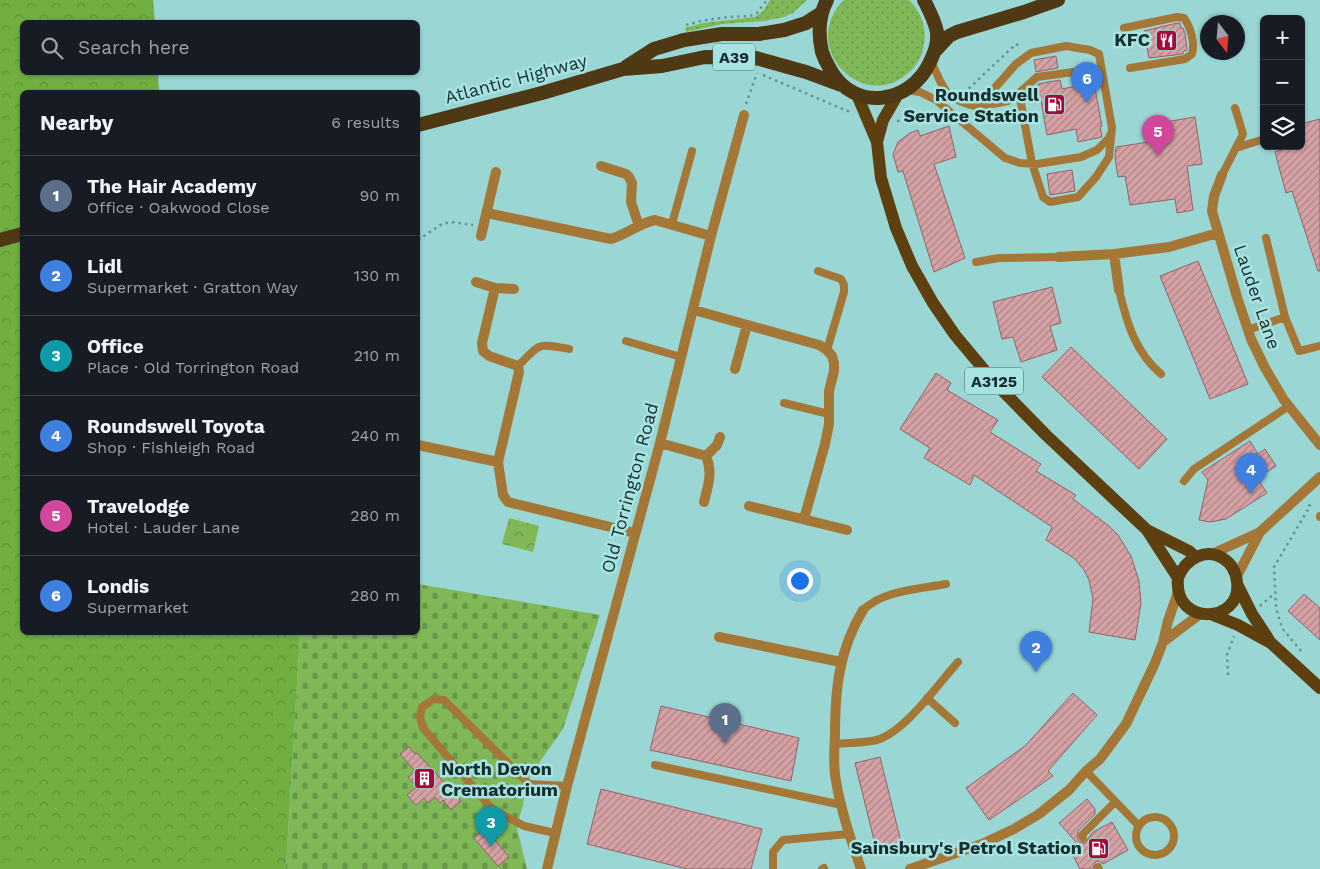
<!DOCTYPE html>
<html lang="en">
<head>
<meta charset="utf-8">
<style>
  body { margin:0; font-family:"Work Sans",sans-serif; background:#20242c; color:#f1f3f6 }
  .controls { position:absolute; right:15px; top:15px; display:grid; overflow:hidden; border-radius:8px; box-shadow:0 1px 4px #0004 }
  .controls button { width:45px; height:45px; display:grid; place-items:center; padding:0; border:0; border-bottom:1px solid #363941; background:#171b24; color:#f1f3f6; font:25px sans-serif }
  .compass { position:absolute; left:1200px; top:15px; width:45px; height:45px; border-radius:50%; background:#171b24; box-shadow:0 1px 4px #0004; rotate:164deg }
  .you { position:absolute; left:799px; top:580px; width:18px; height:18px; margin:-12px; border:4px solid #fff; border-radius:50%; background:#1a73e8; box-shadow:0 0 0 8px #1a73e833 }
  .badge { display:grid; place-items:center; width:32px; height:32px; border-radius:50%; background:#ea580c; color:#fff; font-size:16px; font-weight:700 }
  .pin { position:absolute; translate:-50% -41px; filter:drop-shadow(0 1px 2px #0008) }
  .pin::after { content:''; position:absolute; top:26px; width:18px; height:15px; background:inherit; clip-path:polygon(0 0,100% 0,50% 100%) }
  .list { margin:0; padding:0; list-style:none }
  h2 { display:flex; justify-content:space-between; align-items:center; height:65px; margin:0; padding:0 20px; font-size:21px }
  h2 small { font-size:16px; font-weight:400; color:#9ea1a6 }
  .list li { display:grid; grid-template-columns:32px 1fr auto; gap:15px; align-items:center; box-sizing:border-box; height:80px; padding:0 20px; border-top:1px solid #363941 }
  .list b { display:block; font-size:19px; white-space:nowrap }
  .list p { margin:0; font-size:16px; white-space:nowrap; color:#9ea1a6 }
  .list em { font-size:16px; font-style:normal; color:#9ea1a6 }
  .icon { flex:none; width:28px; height:28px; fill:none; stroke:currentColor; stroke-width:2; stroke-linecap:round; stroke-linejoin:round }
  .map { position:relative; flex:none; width:1320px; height:869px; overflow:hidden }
  .search { position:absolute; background:#171b24; box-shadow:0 1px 4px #0004; left:20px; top:20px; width:400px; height:55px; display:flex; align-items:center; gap:12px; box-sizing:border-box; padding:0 18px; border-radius:8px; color:#9ea1a6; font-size:19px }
  .panel { position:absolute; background:#171b24; box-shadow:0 1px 4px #0004; left:20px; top:90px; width:400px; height:545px; border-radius:8px }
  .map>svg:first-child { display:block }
  .grass { fill:url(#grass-dots) }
  .forest { fill:url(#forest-crowns) }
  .cemetery { fill:url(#cemetery-stones) }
  .park { fill:url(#park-crowns) }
  .building { fill:url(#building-hatch); stroke:#926266 }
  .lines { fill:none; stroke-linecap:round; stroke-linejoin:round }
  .path { stroke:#659391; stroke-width:2.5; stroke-dasharray:2.5 4; stroke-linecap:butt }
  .service { stroke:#a47737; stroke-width:8 }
  .minor { stroke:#a47737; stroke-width:10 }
  .primary { stroke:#5e4010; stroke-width:12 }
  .trunk { stroke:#4f3814; stroke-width:14 }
  .labels { text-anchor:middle; stroke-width:5; stroke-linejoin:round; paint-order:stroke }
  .shield { fill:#a7e3e1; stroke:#426564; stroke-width:1 }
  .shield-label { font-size:16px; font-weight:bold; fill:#162f2e }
  .poi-label { font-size:18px; font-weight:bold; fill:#162f2e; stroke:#a7e3e1; text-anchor:end }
  .street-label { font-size:18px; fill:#162f2e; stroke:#a7e3e1 }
</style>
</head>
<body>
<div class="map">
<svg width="1320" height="869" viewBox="0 0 1320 869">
  <defs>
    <pattern id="grass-dots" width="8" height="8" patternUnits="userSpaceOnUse" patternTransform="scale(1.25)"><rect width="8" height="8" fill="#80b858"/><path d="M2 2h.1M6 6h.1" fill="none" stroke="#689649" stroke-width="1.8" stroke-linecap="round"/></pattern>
    <pattern id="forest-crowns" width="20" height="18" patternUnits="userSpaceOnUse" patternTransform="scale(1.25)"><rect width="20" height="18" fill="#71b040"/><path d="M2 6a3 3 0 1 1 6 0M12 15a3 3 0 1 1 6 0" fill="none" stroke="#5c9036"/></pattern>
    <pattern id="cemetery-stones" width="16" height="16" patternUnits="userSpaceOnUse" patternTransform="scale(1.25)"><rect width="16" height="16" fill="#80b858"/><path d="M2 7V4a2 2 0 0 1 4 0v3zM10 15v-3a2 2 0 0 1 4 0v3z" fill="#689649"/></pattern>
    <pattern id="park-crowns" width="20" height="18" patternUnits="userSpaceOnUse" patternTransform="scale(1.25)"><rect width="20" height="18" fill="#80b858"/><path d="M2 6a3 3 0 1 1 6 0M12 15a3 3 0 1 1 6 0" fill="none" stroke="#689649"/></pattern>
    <pattern id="building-hatch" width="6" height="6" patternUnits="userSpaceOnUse" patternTransform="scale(1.25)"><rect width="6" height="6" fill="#d5a1a5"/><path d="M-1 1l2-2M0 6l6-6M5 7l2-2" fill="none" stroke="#ac8487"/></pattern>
  </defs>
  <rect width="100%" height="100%" fill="#9ad6d4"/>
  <path class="grass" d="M770 0H807L793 13 784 17 764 21 722 24 686 32 685 28 704 23 755 17 763 11Z
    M844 0H909C922 13 928 30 923 49 921 59 915 68 907 74 861 113 798 45 844 0Z"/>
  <path class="forest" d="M0 0H153L155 22H22V72L158 73 159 92H22V632L300 633 286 869H0Z"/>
  <path class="cemetery" d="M418 584 600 615 563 729 530 776 517 828 527 869H286L300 633 418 632Z"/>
  <path class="park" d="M509 518 539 526 533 552 502 544Z"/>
  <path class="building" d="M1177 23H1180L1181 28H1183L1185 33 1187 50 1184 51 1183 54 1149 58 1144 31Z
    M1056 56 1058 68 1036 72 1034 60Z
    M1060 80 1062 89 1092 83 1093 88H1095L1102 126H1100L1102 137 1078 142 1076 129 1047 135 1038 84Z
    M1195 117 1202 164 1187 166 1193 210 1177 213 1175 199 1130 205 1125 176 1118 177 1115 157 1116 147 1168 139 1165 122Z
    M1320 119V271H1318L1292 191 1286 193 1275 152 1294 146H1301V124Z
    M949 126 956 157 934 164 965 258 934 272 903 171 898 172 893 154 898 142 910 133 918 130 920 136Z
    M1072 170 1075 191 1050 195 1047 174Z
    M1198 261 1248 384 1210 399 1160 276Z
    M1052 287 1061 323 1050 326 1057 350 1021 362 1013 337 1002 339 993 302Z
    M1071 347 1167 439 1139 469 1042 377Z
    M936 373 951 383 947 390 998 420 990 432 1041 464 1036 471 1076 495 1073 499 1109 526 1118 535 1131 556 1139 581 1141 603 1135 640 1089 632 1093 599 1089 580 1084 570 1075 559 1046 540 1052 527 974 475 970 485 924 458 930 448 900 429Z
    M1250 441 1258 454 1265 449 1276 466 1257 478 1267 493 1226 519 1210 522 1199 520 1208 480 1202 472Z
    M1304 594 1320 608V640L1288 611Z
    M1073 693 1097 715 1048 771 1053 776 989 820 966 788 1025 746Z
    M661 706 799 738 791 781 650 750Z
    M409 747 415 754 417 753 461 801 451 810 443 800 440 803 435 797 428 803 424 798 416 805 407 795 417 787 408 777 415 771 400 754Z
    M880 757 903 850 878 856 855 763Z
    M601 789 762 829 751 869H687L587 844Z
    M1087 799 1095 809V814L1078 831 1077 836 1079 842 1085 843 1093 832 1112 822 1128 850 1103 864 1099 861 1095 862 1093 869H1080L1068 846 1076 842 1059 823Z
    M485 828 509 857 498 866 474 838Z"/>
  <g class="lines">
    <path class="path" d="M686 25 701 21 727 17 750 16 757 13 767 0
      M763 75 852 113
      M964 93 1016 44 1021 47
      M746 104 757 73
      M897 121 939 116
      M418 240 442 224 451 222 473 225
      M1260 606 1275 593
      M1301 651 1282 628 1276 608 1274 567 1310 506 1307 503
      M1228 675 1227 655 1234 636"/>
    <path class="service" d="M1124 28 1177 17 1184 18C1191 28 1195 43 1192 54L1185 59 1130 68
      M931 61C945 91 943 98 978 107L1016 64 1031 53 1066 46 1090 50 1099 54 1112 128 1109 157 1096 177 1078 197 1050 202 1043 197 1032 163 1019 93 1008 101 978 107
      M906 90 920 92 936 100 1005 158 1020 163 1037 164 1081 157 1097 150 1109 138 1110 135
      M1019 93 1037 77 1088 70 1102 72
      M1236 148 1264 139
      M1222 175 1243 134 1235 108
      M672 224 692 151
      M1266 238 1285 317 1299 351 1320 346
      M976 262 999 258 1058 257
      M818 271 841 279 844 285V292L827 350
      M1119 290C1127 323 1135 352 1161 374
      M1248 330 1285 317
      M626 341 681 357
      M518 366C541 343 536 343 569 349
      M784 403 829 414
      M1184 481 1194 469 1289 406
      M1320 516V517
      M863 610C884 590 919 589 946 584
      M927 698 955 723
      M835 744C848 743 864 743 877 740 906 731 938 684 958 662
      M655 765 842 805
      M1086 771 1139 826
      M1136 836a19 19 0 1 1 38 0a19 19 0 1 1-38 0Z
      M555 833 524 826 492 809 423 728 420 717 422 707 434 699 444 700 529 784 567 786
      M1083 838 1082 835 1115 802
      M1098 867 1099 869
      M773 869V852L783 840 849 834
      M822 869 824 868"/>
    <path class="minor" d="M601 166 626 174 629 177 632 183 631 202 639 226
      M1222 175 1214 196 1212 211 1237 297 1251 339 1265 368 1284 400 1320 445
      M487 213 611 239C627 234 640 223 655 220L711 236
      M481 236 496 172
      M1114 254 1119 290
      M1058 257 1114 254 1169 247 1218 233
      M476 282 495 288 482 343 483 351 489 356 518 366 519 372 498 462 503 495 508 502 635 533
      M495 288 514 289
      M694 310 819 345 827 350 832 356 834 363V371L829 391V424L825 444 804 519
      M735 369 747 325
      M660 443 706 456C713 472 708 486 704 502
      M418 445 498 462
      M706 456 717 445 720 437
      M749 506 847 530
      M1210 555 1260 532 1320 477
      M1237 576 1260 532
      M719 637 841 662
      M1163 642 1200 614
      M547 869 567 786 660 443 711 236 744 115
      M861 869C851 840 841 811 836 781 833 766 834 750 835 735 835 689 839 650 863 610
      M910 869 982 844 1014 829 1039 814 1069 790 1086 771 1100 759 1126 724 1155 663 1163 642 1168 621 1178 592"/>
    <path class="primary" d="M857 95 877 142 881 178 896 228 912 266 933 303 955 335 996 384 1046 435 1147 530 1178 578C1173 628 1243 623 1237 582 1236 573 1232 564 1224 559 1206 547 1185 559 1178 578
      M877 142 883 120 898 94
      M1149 531 1189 551 1196 557
      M1238 586 1252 614 1269 640
      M1213 615 1238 625 1271 643 1320 688"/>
    <path class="trunk" d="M827 0C818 17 818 34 822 52 824 58 827 64 830 69 854 113 911 104 930 62 935 51 938 44 937 32 935 21 929 10 924 0
      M936 50 949 36 957 32 1024 12 1058 0
      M626 67 654 49 684 40 722 34H759L784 30 806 23 820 14
      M418 125 542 93 623 69 662 66 705 57 756 58 806 72 841 85
      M0 240 22 234"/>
  </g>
  <defs>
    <symbol id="restaurant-square" viewBox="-11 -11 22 22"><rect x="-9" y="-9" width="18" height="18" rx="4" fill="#a50939" stroke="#a7e3e1"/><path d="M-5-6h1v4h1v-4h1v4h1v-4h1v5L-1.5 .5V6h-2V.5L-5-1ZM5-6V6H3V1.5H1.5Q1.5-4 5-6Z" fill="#fff"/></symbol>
    <symbol id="fuel-square" viewBox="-11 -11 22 22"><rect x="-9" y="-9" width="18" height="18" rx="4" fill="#a50939" stroke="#a7e3e1"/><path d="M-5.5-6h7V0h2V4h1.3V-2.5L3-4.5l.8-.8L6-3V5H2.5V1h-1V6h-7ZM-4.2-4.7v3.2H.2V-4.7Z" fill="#fff"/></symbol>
    <symbol id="building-square" viewBox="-11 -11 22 22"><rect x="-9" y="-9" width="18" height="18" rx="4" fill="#a50939" stroke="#a7e3e1"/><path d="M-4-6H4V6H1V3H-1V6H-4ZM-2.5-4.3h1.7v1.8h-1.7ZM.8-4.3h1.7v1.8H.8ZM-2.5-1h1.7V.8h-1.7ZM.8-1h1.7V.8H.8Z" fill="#fff"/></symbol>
  </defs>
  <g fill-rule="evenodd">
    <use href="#restaurant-square" x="1154" y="28" width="25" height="25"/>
    <use href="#fuel-square" x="1042" y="92" width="25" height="25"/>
    <use href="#building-square" x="412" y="766" width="25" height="25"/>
    <use href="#fuel-square" x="1086" y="836" width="25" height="25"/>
  </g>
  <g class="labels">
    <g class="shield">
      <rect x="713" y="43.5" width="42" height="27" rx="4"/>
      <rect x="965" y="367.5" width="58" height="27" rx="4"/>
    </g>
    <g class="shield-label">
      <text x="734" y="63">A39</text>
      <text x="994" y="387">A3125</text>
    </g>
    <g class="poi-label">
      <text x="1150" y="46">KFC</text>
      <text x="1039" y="101">Roundswell<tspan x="1039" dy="21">Service Station</tspan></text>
      <text x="441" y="775" text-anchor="start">North Devon<tspan x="441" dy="21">Crematorium</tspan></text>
      <text x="1082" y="854">Sainsbury's Petrol Station</text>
    </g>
    <g class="street-label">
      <text transform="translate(516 79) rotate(-15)" y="6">Atlantic Highway</text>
      <text transform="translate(1257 297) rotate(71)" y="6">Lauder Lane</text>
      <text transform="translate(630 488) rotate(-75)" y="6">Old Torrington Road</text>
    </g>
  </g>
</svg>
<div class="controls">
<button>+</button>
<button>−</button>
<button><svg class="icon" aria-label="layers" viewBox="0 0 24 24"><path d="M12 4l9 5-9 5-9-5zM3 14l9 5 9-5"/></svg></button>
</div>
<svg class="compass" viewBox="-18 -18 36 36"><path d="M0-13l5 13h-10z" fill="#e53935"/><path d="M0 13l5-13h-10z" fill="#9ea1a6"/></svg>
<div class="you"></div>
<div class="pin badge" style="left:725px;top:744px;background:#5c6f8a">1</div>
<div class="pin badge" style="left:1036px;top:672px;background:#3f7fe0">2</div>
<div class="pin badge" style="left:491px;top:847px;background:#0f9aa8">3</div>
<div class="pin badge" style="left:1251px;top:494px;background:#3f7fe0">4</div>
<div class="pin badge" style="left:1158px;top:156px;background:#d1479c">5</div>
<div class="pin badge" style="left:1087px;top:103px;background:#3f7fe0">6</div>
<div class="search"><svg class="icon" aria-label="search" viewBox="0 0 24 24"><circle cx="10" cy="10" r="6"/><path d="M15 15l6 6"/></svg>Search here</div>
<section class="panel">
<h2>Nearby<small>6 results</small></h2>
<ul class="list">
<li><span class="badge" style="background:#5c6f8a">1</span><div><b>The Hair Academy</b><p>Office · Oakwood Close</p></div><em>90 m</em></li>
<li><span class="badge" style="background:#3f7fe0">2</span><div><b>Lidl</b><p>Supermarket · Gratton Way</p></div><em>130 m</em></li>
<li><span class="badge" style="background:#0f9aa8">3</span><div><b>Office</b><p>Place · Old Torrington Road</p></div><em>210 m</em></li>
<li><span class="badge" style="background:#3f7fe0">4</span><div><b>Roundswell Toyota</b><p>Shop · Fishleigh Road</p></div><em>240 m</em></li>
<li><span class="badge" style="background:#d1479c">5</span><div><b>Travelodge</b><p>Hotel · Lauder Lane</p></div><em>280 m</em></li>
<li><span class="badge" style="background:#3f7fe0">6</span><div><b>Londis</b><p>Supermarket</p></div><em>280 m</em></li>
</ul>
</section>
</div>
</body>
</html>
